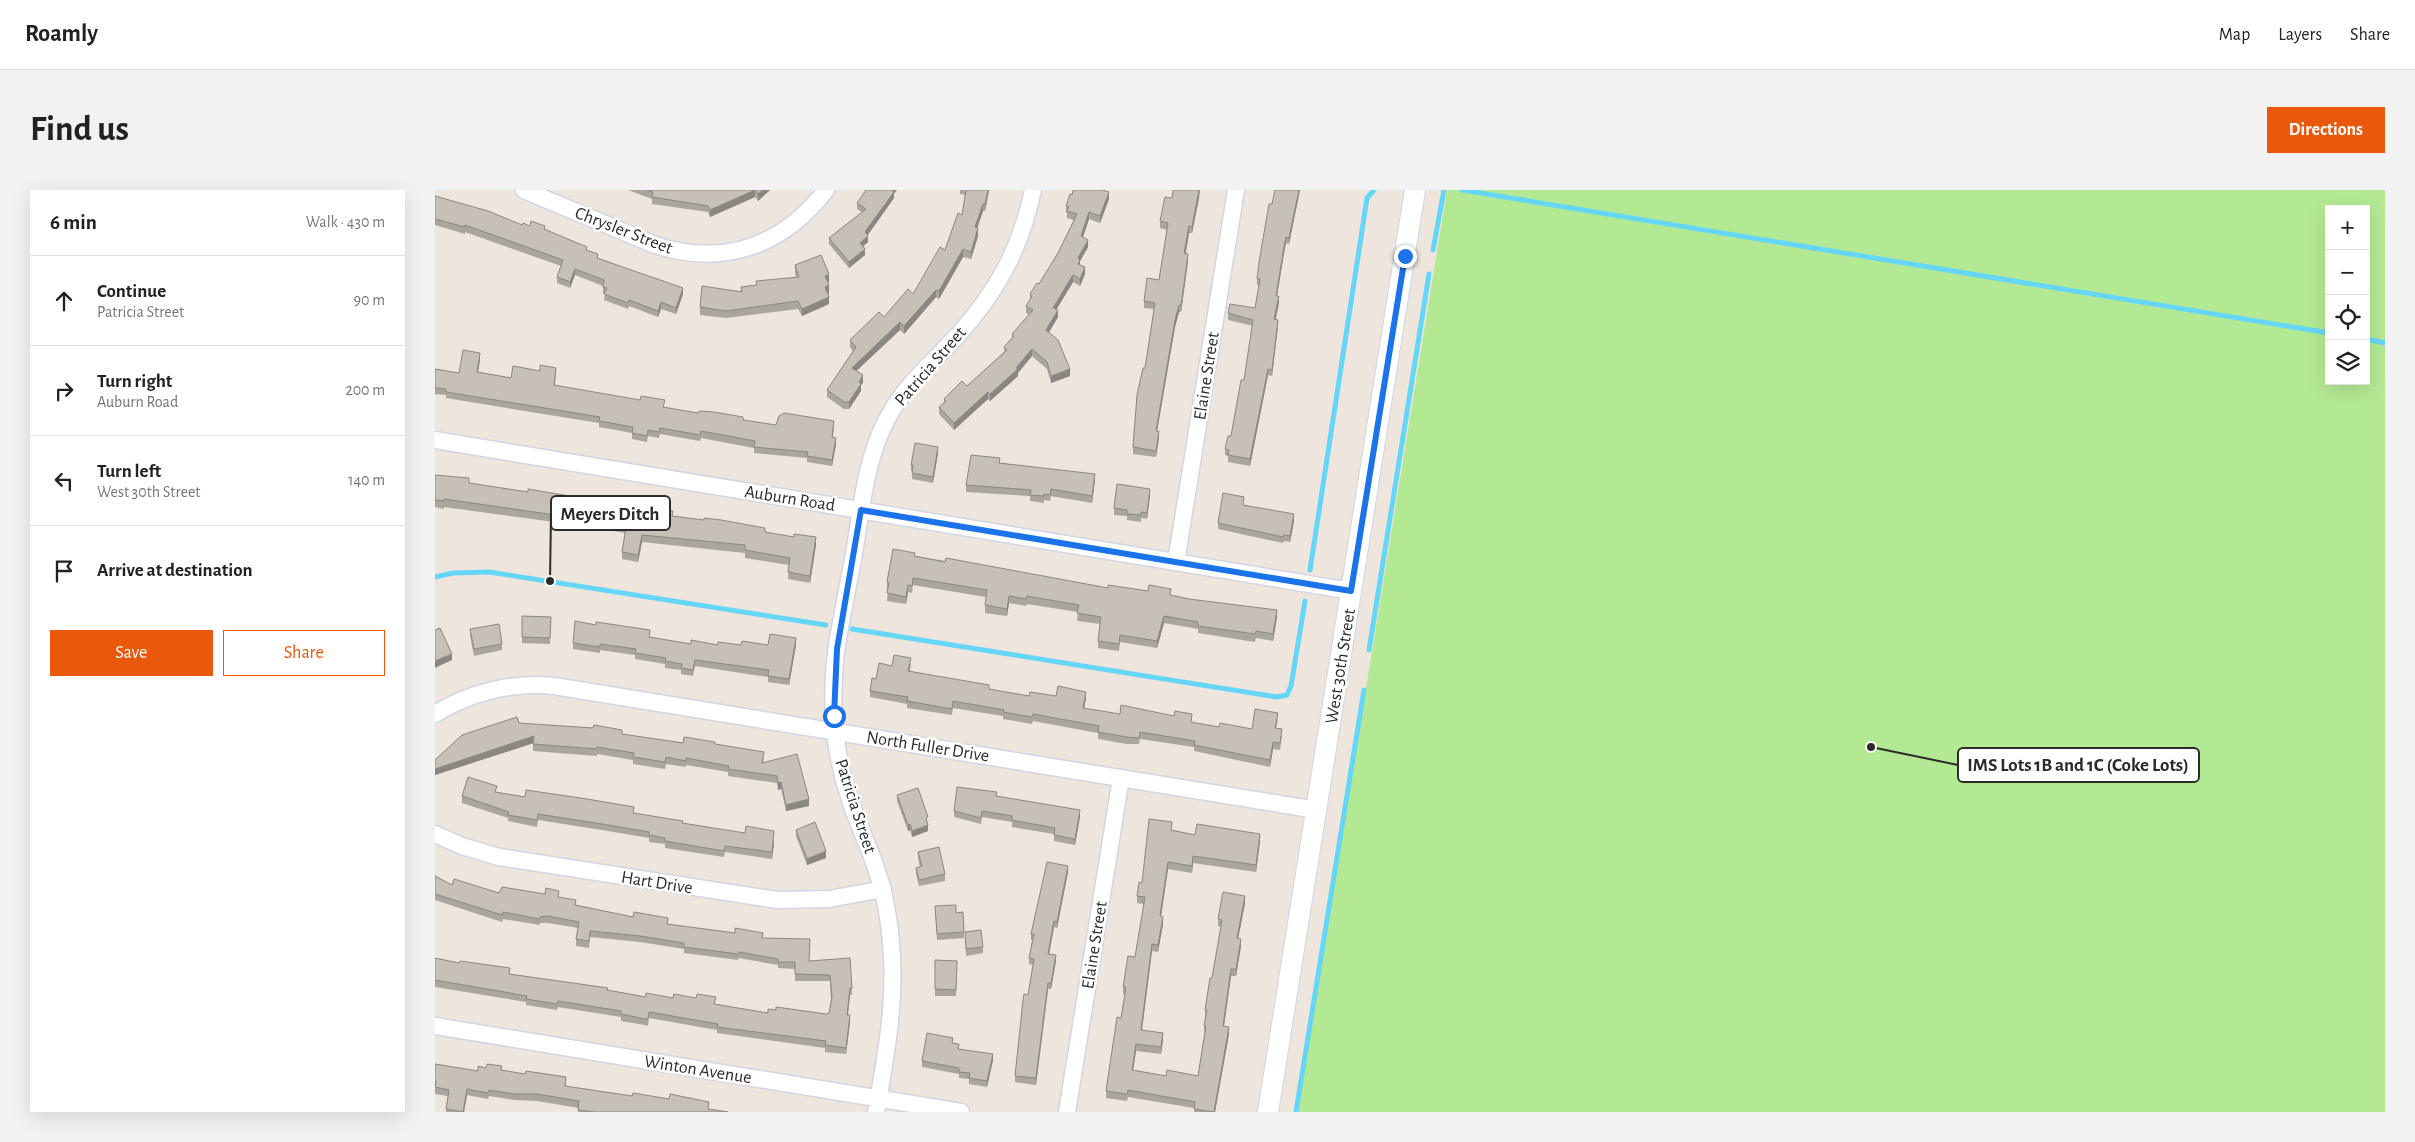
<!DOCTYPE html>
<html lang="en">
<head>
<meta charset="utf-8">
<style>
  body { margin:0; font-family:"Alegreya Sans",sans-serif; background:#f2f2f2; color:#222 }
  .controls { position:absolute; right:15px; top:15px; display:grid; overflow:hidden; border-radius:0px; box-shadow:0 5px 20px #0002 }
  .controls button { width:45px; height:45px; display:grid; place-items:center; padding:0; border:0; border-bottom:1px solid #e0e0e0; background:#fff; color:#222; font:25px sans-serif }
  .stop { position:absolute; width:15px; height:15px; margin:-11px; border:4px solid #1a73e8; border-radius:50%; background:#fff }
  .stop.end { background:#1a73e8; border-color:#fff; box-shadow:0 1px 5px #0008 }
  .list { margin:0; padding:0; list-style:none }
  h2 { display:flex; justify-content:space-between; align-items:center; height:65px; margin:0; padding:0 20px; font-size:21px }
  h2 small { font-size:16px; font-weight:400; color:#767676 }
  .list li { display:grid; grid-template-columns:32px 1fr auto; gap:15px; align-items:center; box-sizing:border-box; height:90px; padding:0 20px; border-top:1px solid #e0e0e0 }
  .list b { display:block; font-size:19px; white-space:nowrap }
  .list p { margin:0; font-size:16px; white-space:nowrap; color:#767676 }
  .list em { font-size:16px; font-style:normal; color:#767676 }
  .actions { display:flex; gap:10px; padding:15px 20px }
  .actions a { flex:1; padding:11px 0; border:1px solid #ea580c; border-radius:0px; text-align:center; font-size:18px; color:#ea580c }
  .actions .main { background:#ea580c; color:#fff }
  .icon { flex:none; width:28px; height:28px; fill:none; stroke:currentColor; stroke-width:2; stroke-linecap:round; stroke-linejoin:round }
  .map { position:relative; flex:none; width:1950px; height:922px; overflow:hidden; border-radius:0px }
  header { display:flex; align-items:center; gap:30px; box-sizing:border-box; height:70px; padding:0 25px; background:#fff; border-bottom:1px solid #e0e0e0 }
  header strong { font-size:24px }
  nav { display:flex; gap:28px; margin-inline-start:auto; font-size:18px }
  .intro { display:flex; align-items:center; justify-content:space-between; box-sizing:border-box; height:120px; padding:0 30px }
  h1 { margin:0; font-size:35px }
  .button { padding:12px 22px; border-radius:0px; background:#ea580c; color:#fff; font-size:18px; font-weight:700 }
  main { display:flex; gap:30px; padding:0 30px }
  aside { flex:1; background:#fff; border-radius:0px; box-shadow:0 5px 20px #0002 }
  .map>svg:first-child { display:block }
  .grass { fill:#b4e994; fill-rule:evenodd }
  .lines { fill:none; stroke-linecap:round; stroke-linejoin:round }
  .stream { stroke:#66d6f8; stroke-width:5 }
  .minor-casing { stroke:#d1d5e5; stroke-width:19 }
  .tertiary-casing { stroke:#d1d5e5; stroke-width:22 }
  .minor { stroke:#fff; stroke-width:16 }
  .tertiary { stroke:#fff; stroke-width:20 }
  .wall { fill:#aaa59d }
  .shaded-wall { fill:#8b8680 }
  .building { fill:#c6c0b7; stroke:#8b8680 }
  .route { stroke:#1a73e8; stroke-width:6 }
  .labels { text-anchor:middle; stroke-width:5; stroke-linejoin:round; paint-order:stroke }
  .street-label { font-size:18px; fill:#2b2b2b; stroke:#fff }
  .leader { fill:none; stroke:#2b2b2b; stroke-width:2 }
  .callout-dot { fill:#2b2b2b; stroke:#fff; stroke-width:2 }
  .callout { fill:#fff; stroke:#2b2b2b; stroke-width:2 }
  .callout-label { font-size:19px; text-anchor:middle; font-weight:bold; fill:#2b2b2b }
</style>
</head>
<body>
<header>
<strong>Roamly</strong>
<nav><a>Map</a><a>Layers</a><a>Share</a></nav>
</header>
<div class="intro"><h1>Find us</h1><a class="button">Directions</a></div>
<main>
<aside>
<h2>6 min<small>Walk · 430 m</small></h2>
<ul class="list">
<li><svg class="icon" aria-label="ahead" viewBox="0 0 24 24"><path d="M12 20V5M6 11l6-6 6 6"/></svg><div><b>Continue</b><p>Patricia Street</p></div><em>90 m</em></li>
<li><svg class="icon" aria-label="right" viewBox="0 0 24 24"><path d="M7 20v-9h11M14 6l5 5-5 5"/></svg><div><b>Turn right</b><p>Auburn Road</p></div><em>200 m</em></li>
<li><svg class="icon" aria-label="left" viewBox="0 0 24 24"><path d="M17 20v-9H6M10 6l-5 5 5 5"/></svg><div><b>Turn left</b><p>West 30th Street</p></div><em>140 m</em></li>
<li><svg class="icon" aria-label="arrive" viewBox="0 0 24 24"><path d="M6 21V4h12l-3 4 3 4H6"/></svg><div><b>Arrive at destination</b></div></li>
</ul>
<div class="actions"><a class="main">Save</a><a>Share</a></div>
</aside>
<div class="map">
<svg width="1950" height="922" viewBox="0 0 1950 922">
  <rect width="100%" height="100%" fill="#eee5dc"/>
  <path class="grass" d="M1012 0H1950V922H862ZM1894 19H1931V191H1894Z"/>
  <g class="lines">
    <path class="stream" d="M1027 0 1894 143
      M998 60 1009 0
      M1931 149 1950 153
      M875 380 932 8 939 0
      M0 387 18 383 54 382 391 435
      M417 439 842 507 852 505 856 496 870 411
      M934 460 994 84
      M861 922 929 500"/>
    <defs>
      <path id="minor" d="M89 0 220 55C289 77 348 56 391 0
        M0 250 916 401
        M741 372 801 0
        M0 524C35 502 78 492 119 496L882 620
        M0 644 27 656 64 667 342 710 394 709 448 699
        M0 836 526 922
        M441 922C454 851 465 788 451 716 445 680 428 647 416 613 399 565 395 512 401 462 406 429 413 396 419 364 427 315 431 260 459 217 476 190 500 170 521 147 561 104 586 58 598 0
        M632 922 686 588"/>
      <path id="tertiary" d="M833 922 980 0"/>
    </defs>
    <use href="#minor" class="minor-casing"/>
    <use href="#tertiary" class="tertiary-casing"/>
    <use href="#minor" class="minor"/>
    <use href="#tertiary" class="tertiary"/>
  </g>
  <path class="wall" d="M193 0H335L323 11 320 7 275 27 273 22 217 14V9Z
    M525 0H554L550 21H548L542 38 543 46 536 69 528 67 504 109 501 107 469 144 465 140 421 181 428 193 426 195V201L414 219H409L392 207V200L418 161 415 157V150L449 127 478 104 510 60 527 25 530 5 525 4Z
    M865 0 854 54 851 53 849 63 842 106 844 113 841 129 843 136 837 186 833 185 815 276 793 272V266L790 265V259L796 246 809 190 818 136 793 130V123L820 118 824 95H822V89L837 14Z
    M459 4V8L432 45 433 52 428 56 430 65 414 78 394 54V48L427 22 422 19V13Z
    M0 6 87 35 110 39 152 60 163 68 248 104 241 124 226 119 223 127 194 116 193 119 169 110 170 104 168 103V96L140 85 135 98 122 93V87L126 76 30 42V44L0 35Z
    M737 8H764L757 43H754L751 64 753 71 746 122H744L740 137 722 241 724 248 721 267 698 264V257L719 119 709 118V111L724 90 732 40 725 38V31Z
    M674 9 665 33 654 29 648 47 653 57 645 71V75L650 84 645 96 638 92 621 120 623 127 614 142 635 186 616 193 612 179 597 166 583 183V186L555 211 553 209 519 240 504 224V217L509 213V209L532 196 569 162V157L577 148V144L594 125 591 123V116L595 110V104L604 94 623 63 639 30 632 28V23H631V16Z
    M360 75 394 92H393L394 103 393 104 394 114 367 126 363 119 291 128 265 125V117L306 101V97L321 95 361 87 360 83Z
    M45 170 43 182 76 188 121 184 120 195 230 218 308 231 341 235 399 237 398 247 401 254 397 276 372 272V268L319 263V258L266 248 265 251 225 244 224 248 213 246 212 252 197 249V243L164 237V233L11 208V205L0 204V179L24 183Z
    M503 263 498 293 477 289V281H476V275Z
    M565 273 660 290 657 313 616 306 615 311 609 310V313L595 311V306L531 302V295Z
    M0 285 34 293 93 302 182 314 212 318 238 326 330 342 381 355 375 393 353 389 354 375 310 368V363L207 352 203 372 187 369V362L190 343 155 337V341L127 336V333L9 317V319L0 317Z
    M715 305 712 329 706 328V332L692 330V326L679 325V318Z
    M809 315 859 331 855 352 849 351 848 353 783 339V333Z
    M480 366 673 398 736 405 842 427 838 451 821 448 820 452 763 443V439L729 433 722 458 685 452 684 461 663 458V451L665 434 642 431 643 422 592 414 591 416 574 413 572 426 550 423V415L551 407 478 395 477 403 473 402 471 414 452 411 453 400 452 399V392Z
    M87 426 116 427 115 454 87 453Z
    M35 439 67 454V460L39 466 35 445Z
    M215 447 256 454 306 455H361L354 495 333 492V487L260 476 258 486 246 484V480L230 478V474L200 469V465L165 460V463L138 459V453Z
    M476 474 475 481 554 499 594 506H621L651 508 649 519 685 524 757 533 784 537 817 539 843 529 841 539 847 546 845 560 838 559 835 577 759 561V557L705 549 704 554H692L663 549V543L598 531 597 534 568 529V526L518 518 517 525 472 518V514L435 507V501L441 489 457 476Z
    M84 533 187 544 248 553 280 554 329 569 328 573 374 616 351 621 346 599 343 600 342 593 293 586V582L251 575V577L231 574 230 579 198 574V570L162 564V566L98 561V553L0 585V570Z
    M62 602 90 607 199 623 339 653 337 669 290 662 289 667 230 658V654L214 652V648L167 640 103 630 102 637 73 631V628L27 613V606Z
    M462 605 493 634V641L477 647 475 640 473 641 462 611Z
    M562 606 645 627 640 655 619 651V644L577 637V632L547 627 546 634 519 627V621Z
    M361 640 391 668 372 675 361 646Z
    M737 640 760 645 825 651 821 682 758 673 757 683 733 679 726 727 728 734 723 762 717 761 707 840 728 850 726 864 701 861 698 880 731 886H763L770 843H769V836L770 827V820L777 788 786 737 783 736V729L810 713 803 748 806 756 801 786H796L789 836 794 844 780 922H759V918L693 907 692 911 671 908V901L686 828 690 804H688V797L700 767 709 714 702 713V706L707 693Z
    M483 662 510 684V691L484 696 481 684V678L485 677 483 668Z
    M633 682 622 738 619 737 614 764 621 771 616 799H613L601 895 580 892V886L598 775 594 774V768L597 750H596V744Z
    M0 686 17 695 64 703 124 707 141 715 233 734 328 748 374 771 417 798V805H415L413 825 415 832 411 864 390 862V858L282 843V840L214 828 213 836 210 835 186 831V827L123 817 122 820 91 815V812L0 797V768L75 784 173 800 211 807 280 814 333 823 391 824 394 823 396 810 395 791H360V779L343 778V775L304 768 303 770 249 763V759L205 752 155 747 154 758 141 756V749L143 738 113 733H105V735L68 729 67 732 0 710Z
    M500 716 529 742V748L502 750Z
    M530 742 548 757V763L531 766Z
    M500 770 522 771 521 806H500Z
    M518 854 524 859 558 870 552 897 534 894V889L524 888V884L487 877V871Z
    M0 874 43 881 67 880 131 894 130 896 293 922H143L144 918 102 911 79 910 54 906 53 909 32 905 29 922H11L13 906 0 904Z"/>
  <path class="shaded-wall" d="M320 0V7L275 27V20Z
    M328 0H335L323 11V4Z
    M457 0H462L459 4V8L430 49V42Z
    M553 0H554L550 21V14Z
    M764 0H765L764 8 757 43V37Z
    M864 0H865L854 54V48Z
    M674 2V9L665 33V26Z
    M548 14V21L540 45V37Z
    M654 22V29L646 53V46Z
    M754 36V43L749 70V63Z
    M543 38V46L536 69V62Z
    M433 46V52L425 59V53Z
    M851 47V53L849 63 841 112V106L849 57Z
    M653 50V57L645 71V77L643 81V68Z
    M430 59V65L414 78V72Z
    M528 59V67L504 109V101Z
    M753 64V71L746 122V116Z
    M650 77V84L645 96V89Z
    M140 79V85L135 98V92Z
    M394 84V92L390 93V86Z
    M638 85V92L618 125V118Z
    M394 95V103L390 105V97Z
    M248 98V104L241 124V118Z
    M501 100V107L469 144V136Z
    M844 106V113L839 135V129Z
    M394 107V114L367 126V119Z
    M226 112V119L223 127V121Z
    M744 115V122L740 137 721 247V241L740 130Z
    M623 120V127L611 147V140Z
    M843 130V136L837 186V180Z
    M465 132V140L417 185V178Z
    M597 159V166L583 183V186L555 211V204L581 178Z
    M45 163V170L42 188V182Z
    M635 179V186L616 193V186Z
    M833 179V185L815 276V269Z
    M428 185V193L426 195V201L414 219V212Z
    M553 202V209L519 240V233Z
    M724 241V248L721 267V261Z
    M401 248V254L397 276V270Z
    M503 257V263L498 293V287Z
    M660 284V290L657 313V306Z
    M715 299V305L712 329V323Z
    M859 324V331L855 352V346Z
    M207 345V352L203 372V365Z
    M381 347V355L375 393V386Z
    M473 395V402L471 414V407Z
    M574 406V413L572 426V419Z
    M842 420V427L838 451V444Z
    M729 426V433L722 458V451Z
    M361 448V455L354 495V489Z
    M17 464V470L0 478V471Z
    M651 502V508L648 525V518Z
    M99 546V553L0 585V579Z
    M838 552V559L835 577V570Z
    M346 592V599L343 600V593Z
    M374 609V616L351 621V615Z
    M645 620V627L640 655V649Z
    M475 634V640L473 641V635Z
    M493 635V641L477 647V641Z
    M825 644V651L821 682V675Z
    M339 646V653L337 669V662Z
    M391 661V668L372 675V669Z
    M758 666V673L757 683V676Z
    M733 672V679L725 733V726Z
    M633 676V682L622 738V732Z
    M810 706V713L802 755V748Z
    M728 727V734L723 762V755Z
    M619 731V737L613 770V764Z
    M806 749V756L801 786V779Z
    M717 754V761L706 847V840Z
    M621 765V771L616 799V793Z
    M796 779V786L788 843V836Z
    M613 793V799L601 895V888Z
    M415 798V805L412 832V825Z
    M415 825V832L411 864V858Z
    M794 837V844L780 922H779Z
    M728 843V850L726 864V857Z
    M701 854V861L697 887V880Z
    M558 864V870L552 897V891Z
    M32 899V905L29 922H28Z"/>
  <path class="building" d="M212 0H328L323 4 320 0 275 20 273 16 217 7 218 2Z
    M431 0H457L459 2 430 42 433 46 425 53 430 59 414 72 394 48 431 19 422 13Z
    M531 0H553L550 14H548L540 37 543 38 536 62 528 59 504 101 501 100 469 136 465 132 417 178 428 185 424 192 426 194 414 212H409L392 200 421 157 415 150 444 122 449 127 473 99 478 104 505 57 510 60 523 23 527 25Z
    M638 0H667L674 2 665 26 654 22 646 46 653 50 643 68 645 70 643 74 650 77 645 89 638 85 618 118 623 120 611 140 623 150 635 179 616 186 612 172 597 159 581 178 583 179 555 204 553 202 519 233 504 217 511 211 509 209 527 191 532 196 572 160 569 157 579 146 577 144 598 120 591 116 597 106 595 104 602 93 604 94 623 63 642 24 632 21 634 17 631 16 635 4 637 5Z
    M738 0H764L757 37 754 36 749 63 753 64 746 116 744 115 740 130 721 241H724L721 261 698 257 702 205 708 178H710L720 113 709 111 712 88 724 90 733 33 725 31 730 7 737 8Z
    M840 0H864L854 48 851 47 849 57 841 106H844L839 129 843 130 837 180 833 179 815 269 793 265 794 260 790 259 793 246H796L806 190H809L818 130 793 123 795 114 820 118 825 89H822L824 72 834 14H837Z
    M0 6 53 21 87 35 88 33 95 36 96 31 110 36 109 39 152 57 151 60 163 64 162 68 248 98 241 118 226 112 223 121 194 110 193 113 169 104 172 98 168 97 169 90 140 79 135 92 122 87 128 70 30 35V37L0 29Z
    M386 65 394 84 390 86 394 95 390 97 394 107 367 119 363 111 291 121 265 117 267 96 307 102 306 97 322 95 321 91 364 87 360 75Z
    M28 160 45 163 42 182 76 188 78 176 105 181V175L121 178 119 195 205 210 206 206 230 210 228 217 263 223 264 221 279 222 308 227V230L341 235 344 226 349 223 399 231 397 247 401 248 397 270 372 266 373 262 319 257 320 251 266 241 265 245 225 238 224 242 213 240 212 246 197 243 198 237 164 231 165 227 11 202V199L0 198V179L24 183Z
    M480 253 503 257 498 287 477 283 478 275H476Z
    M536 265 565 268 564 273 660 284 657 306 616 299 615 305 609 304V306L595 305 596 300 531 295Z
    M0 285 34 288V293L93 302V299L182 314 183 309 212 315V318L238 321 237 326 269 330V328L286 330 330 338V342L359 347V344L381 347 375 386 353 382 355 368 310 360V355L207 345 203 365 187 362 191 337 155 330V334L127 329V326L9 309V311L0 310Z
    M682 294 715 299 712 323 706 322V325L692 324V320L679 318Z
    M788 303 809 307 808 315 859 324 855 346 849 345 848 347 783 333Z
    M458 359 480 363 479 366 510 372 511 368 673 398V395L713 401 714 395 736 399 735 405 754 409 842 420 838 444 821 441 820 444 763 436V432L729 426 722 451 685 445 684 454 663 451 666 427 642 423 644 415 592 406 591 409 574 406 572 419 550 415 552 400 478 388 477 396 473 395 471 407 452 403 454 393 452 392Z
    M87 426 116 427 115 448 87 447Z
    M140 431 161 435V432L215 440 214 447 256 454V450L283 455V452L306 455 307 451 333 455 335 444 361 448 354 489 333 486 334 480 260 470 258 480 246 478 247 474 230 471 231 468 200 463 201 459 165 454V457L138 453Z
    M64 434 67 454 39 459 35 439Z
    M5 438 17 464 0 471V440Z
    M459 465 476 468 473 481 554 495V499L594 506 595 502 621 506 623 496 651 502 648 518 685 524 686 515 739 526 740 521 757 524 756 532 784 537 785 533 817 539 820 519 843 523 840 538 847 539 845 553 838 552 835 570 759 555 760 551 705 542 704 548 692 547 663 542 664 536 598 524 597 527 568 522 569 520 518 511 517 519 472 511 473 507 435 501 437 488 441 489 444 473 457 476Z
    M82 527 84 533 158 538 159 535 187 540V544L248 553 249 547 280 552V554L329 562 327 573 362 564 374 609 351 615 346 592 343 593 342 586 293 579 294 576 251 568V571L231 567 230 572 198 567 199 563 162 557V559L98 554 99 546 0 579V570L27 545Z
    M33 587 62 596 60 602 90 607 91 600 152 609 199 617 198 623 248 631 247 633 310 643 311 636 339 641 337 662 290 656 289 661 230 651V648L214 645V642L167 634 103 624 102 630 73 625 74 622 27 606Z
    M522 597 562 602 561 606 645 620 640 649 619 645 620 638 577 630V626L547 621 546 628 519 621Z
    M483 598 493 627 491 628 493 635 477 641 475 634 473 635 462 605Z
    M714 629 737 632 736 640 760 645 762 634 825 644 821 675 758 666 757 676 733 672 725 726 728 727 723 755 717 754 706 840 728 843 726 857 701 854 697 880 731 886 732 880 763 886 771 836H769L772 820H770L775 788H777L787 730 783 729 788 702 810 706 802 748 806 749 801 779H796L788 836 794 837 779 922 759 919 760 912 693 900 692 904 671 901 682 827 686 828 691 797H688L693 766 700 767 710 707 702 706 704 692 707 693Z
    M380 632 391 661 372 669 361 640Z
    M504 657 510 684 484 690 481 678 487 676 483 662Z
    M612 672 633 676 622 732 619 731 613 764 621 765 616 793H613L601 888 580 886 588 810 589 804 593 805 599 769 594 768 599 744H596Z
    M0 686 17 695 19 689 64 703 67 697 110 704 111 698 124 701 123 707 141 710 140 715 198 727 199 722 233 728 232 734 300 743V738L328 743 327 748 375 749 374 771 415 768 417 798H415L412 825H415L411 858 390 855 391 851 282 837 283 834 214 822 213 829H210L186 824V821L123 811 122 814 91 809 92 806 0 790V768L24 773 25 771 75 778 74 784 173 798 172 800 211 807V803L238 808 239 804 261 808 262 804 281 807 279 814 333 823V819L341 820V817L391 824 394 823 397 807 395 785 360 784V772H343V769L304 762 303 764 249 757V753L205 746 155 741 154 751 141 749 144 732 113 726 105 727V729L68 722 67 725 0 704Z
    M521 715V723L528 722 529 742 502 744 500 716Z
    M546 740 548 757 531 759 530 742Z
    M500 770 522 771 521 800 500 799Z
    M492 843 518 848 517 853 524 854 523 859 558 864 552 891 534 888 535 883 524 882V878L487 871Z
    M0 874 43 881V876L51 878 52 874 67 876 66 880 90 884 91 881 131 887 130 896 197 906 198 903 234 909 235 904 274 912 273 919 293 922H159L143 920 144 911 102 904H79L54 900 53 903 32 899 28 922 11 919 14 900 0 897 1 891H0Z"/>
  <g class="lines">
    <path class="route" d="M399 526 402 459 426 320 916 401 970 66"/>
  </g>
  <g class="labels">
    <g class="street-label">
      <text transform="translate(189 40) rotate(21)" y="6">Chrysler Street</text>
      <text transform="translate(495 176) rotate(-49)" y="6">Patricia Street</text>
      <text transform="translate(771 186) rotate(-81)" y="6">Elaine Street</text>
      <text transform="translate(355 308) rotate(9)" y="6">Auburn Road</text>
      <text transform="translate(905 476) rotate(-81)" y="6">West 30th Street</text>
      <text transform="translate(493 556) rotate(9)" y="6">North Fuller Drive</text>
      <text transform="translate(421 616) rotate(72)" y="6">Patricia Street</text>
      <text transform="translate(222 692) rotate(9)" y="6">Hart Drive</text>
      <text transform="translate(659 755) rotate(-81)" y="6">Elaine Street</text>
      <text transform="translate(263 879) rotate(9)" y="6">Winton Avenue</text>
    </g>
  </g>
  <path class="leader" d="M115 391L116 323M1436 557L1523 575"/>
  <g class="callout-dot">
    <circle cx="115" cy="391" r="5"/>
    <circle cx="1436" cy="557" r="5"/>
  </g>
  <g class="callout">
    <rect x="116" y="306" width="119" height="34" rx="5"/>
    <rect x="1523" y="558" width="241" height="34" rx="5"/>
  </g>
  <g class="callout-label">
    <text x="175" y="330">Meyers Ditch</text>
    <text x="1643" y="581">IMS Lots 1B and 1C (Coke Lots)</text>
  </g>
</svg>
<div class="controls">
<button>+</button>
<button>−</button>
<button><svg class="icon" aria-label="locate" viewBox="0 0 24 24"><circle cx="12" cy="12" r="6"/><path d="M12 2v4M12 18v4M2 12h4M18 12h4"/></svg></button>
<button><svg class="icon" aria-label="layers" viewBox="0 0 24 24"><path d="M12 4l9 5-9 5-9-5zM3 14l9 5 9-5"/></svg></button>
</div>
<div class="stop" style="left:399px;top:526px"></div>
<div class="stop end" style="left:970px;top:66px"></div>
</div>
</main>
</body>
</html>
